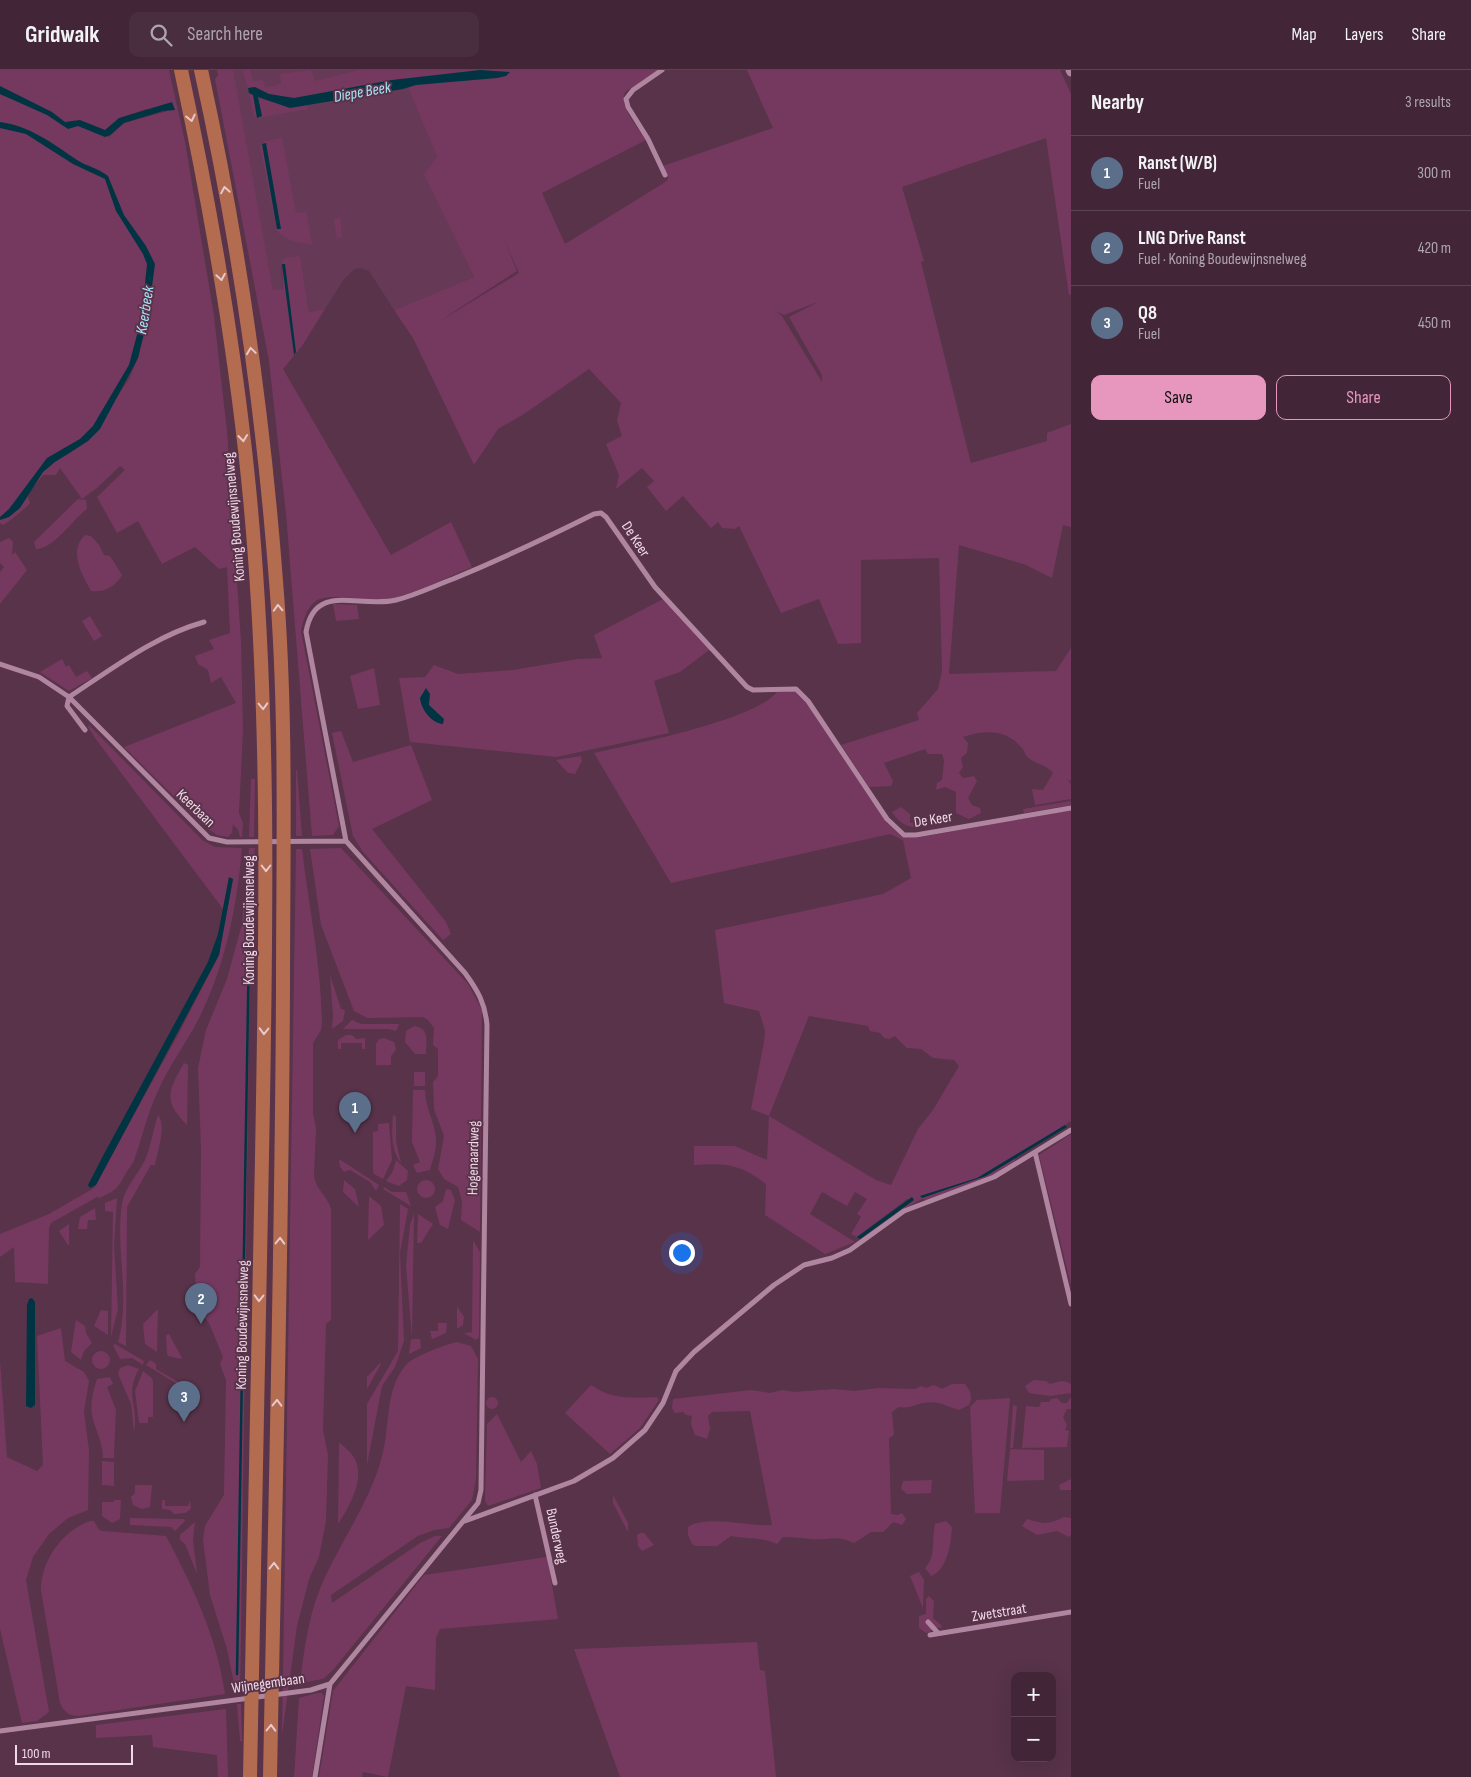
<!DOCTYPE html>
<html lang="en">
<head>
<meta charset="utf-8">
<style>
  body { margin:0; font-family:"Sofia Sans Condensed",sans-serif; background:#492e40; color:#f1f3f6 }
  .controls { position:absolute; right:15px; bottom:15px; display:grid; overflow:hidden; border-radius:10px; box-shadow:0 5px 20px #0002 }
  .controls button { width:45px; height:45px; display:grid; place-items:center; padding:0; border:0; border-bottom:1px solid #5a4353; background:#422638; color:#f1f3f6; font:25px sans-serif }
  .scale { position:absolute; left:15px; bottom:12px; width:118px; box-sizing:border-box; padding-left:5px; border:2px solid #f0d8e6; border-top:0; font-size:14px; line-height:18px; white-space:nowrap; color:#f0d8e6; -webkit-text-stroke:4px #58334a; paint-order:stroke }
  .you { position:absolute; left:681px; top:1182px; width:18px; height:18px; margin:-12px; border:4px solid #fff; border-radius:50%; background:#1a73e8; box-shadow:0 0 0 8px #1a73e833 }
  .badge { display:grid; place-items:center; width:32px; height:32px; border-radius:50%; background:#e797bd; color:#fff; font-size:16px; font-weight:700 }
  .pin { position:absolute; translate:-50% -41px; filter:drop-shadow(0 1px 2px #0008) }
  .pin::after { content:''; position:absolute; top:26px; width:18px; height:15px; background:inherit; clip-path:polygon(0 0,100% 0,50% 100%) }
  .list { margin:0; padding:0; list-style:none }
  h2 { display:flex; justify-content:space-between; align-items:center; height:65px; margin:0; padding:0 20px; font-size:21px }
  h2 small { font-size:16px; font-weight:400; color:#aea5ae }
  .list li { display:grid; grid-template-columns:32px 1fr auto; gap:15px; align-items:center; box-sizing:border-box; height:75px; padding:0 20px; border-top:1px solid #5a4353 }
  .list b { display:block; font-size:19px; white-space:nowrap }
  .list p { margin:0; font-size:16px; white-space:nowrap; color:#aea5ae }
  .list em { font-size:16px; font-style:normal; color:#aea5ae }
  .actions { display:flex; gap:10px; padding:15px 20px }
  .actions a { flex:1; padding:11px 0; border:1px solid #e797bd; border-radius:10px; text-align:center; font-size:18px; color:#e797bd }
  .actions .main { background:#e797bd; color:#111 }
  .icon { flex:none; width:28px; height:28px; fill:none; stroke:currentColor; stroke-width:2; stroke-linecap:round; stroke-linejoin:round }
  .map { position:relative; flex:none; width:1071px; height:1707px; overflow:hidden }
  header { display:flex; align-items:center; gap:30px; box-sizing:border-box; height:70px; padding:0 25px; background:#422638; border-bottom:1px solid #5a4353 }
  header strong { font-size:24px }
  nav { display:flex; gap:28px; margin-inline-start:auto; font-size:18px }
  .search { width:350px; height:45px; background:#492e40; display:flex; align-items:center; gap:12px; box-sizing:border-box; padding:0 18px; border-radius:10px; color:#aea5ae; font-size:19px }
  main { display:flex }
  aside { flex:1; background:#422638 }
  .map>svg:first-child { display:block }
  .built { fill:#663a56 }
  .green { fill:#753960; fill-rule:evenodd }
  .water { fill:#003442 }
  .lines { fill:none; stroke-linecap:round; stroke-linejoin:round }
  .stream { stroke:#003442; stroke-width:2.5 }
  .minor { stroke:#b0859f; stroke-width:5 }
  .tertiary { stroke:#b0859f; stroke-width:9 }
  .motorway { stroke:#b36c4f; stroke-width:14 }
  .oneway { stroke:#e7c8cf }
  .labels { text-anchor:middle; stroke-width:4; stroke-linejoin:round; paint-order:stroke }
  .street-label { font-size:15px; fill:#f0d8e6; stroke:#58334a }
  .water-label { font-size:16px; font-style:italic; fill:#a5e3f9; stroke:#58334a }
</style>
</head>
<body>
<header>
<strong>Gridwalk</strong>
<div class="search"><svg class="icon" aria-label="search" viewBox="0 0 24 24"><circle cx="10" cy="10" r="6"/><path d="M15 15l6 6"/></svg>Search here</div>
<nav><a>Map</a><a>Layers</a><a>Share</a></nav>
</header>
<main>
<div class="map">
<svg width="1071" height="1707" viewBox="0 0 1071 1707">
  <rect width="100%" height="100%" fill="#58334a"/>
  <path class="built" d="M228 0H415L404 8 437 87 425 104 474 207 394 240 369 201 361 198 355 199 344 209 325 239 309 242 300 186 281 196 283 220H273L240 47Z"/>
  <path class="green" d="M0 0H169L185 72 214 246 227 361 241 571 243 660 239 743 243 753 242 767H240L238 760 233 754 232 763 228 767 217 765 203 755 124 677 236 633 221 607 211 613 208 600 198 594 195 586 214 579 209 570 230 563 227 497 219 499 195 477 162 494 138 451 117 463 97 427 125 400 120 396 97 418 82 429 60 398 56 405H43L27 425 30 433C25 439 10 451 3 455L0 453V24L49 45 0 22ZM146 39 168 41 124 53 109 67 79 56 94 60 113 61 126 46ZM153 201 145 261 138 288 129 309 88 371 65 386 63 379 80 369 93 356 129 295 142 246 146 203Z
    M217 0H233L273 220H283L282 191 285 188 300 186 309 242 325 239 302 276 283 299 391 485 451 452 472 497C445 508 415 525 386 529 366 532 337 523 320 529 307 534 304 549 301 561L339 756 333 765 312 766 286 444 269 291 215 9 218 5Z
    M243 0H250L253 11 263 10 265 18 281 14 280 4 311 0 315 11 360 0H659L625 22C619 38 638 57 646 70L542 123 565 174 667 111 668 107 663 96 773 58 747 0H1060L1071 24V224L1069 225 1046 68 902 117 924 191 921 192 971 393 1047 371V363L1071 354V457L1063 455 1052 508 1026 495 959 475 949 604 1056 601 1071 578V711L1068 710 1071 714V729L1035 735 1032 719 1043 720 1053 703C1047 695 1038 695 1030 689 1025 686 1025 681 1021 677 1006 659 984 660 963 667L968 673 967 683 961 688 963 697 959 703 963 708 974 706 977 711 968 728 972 735 980 738 981 743 969 749 956 743V722L945 717 936 720 937 713 942 710 944 691 942 684H928L925 679 884 693 893 711 891 716 869 717 841 675 919 650 917 643 938 619 942 601 939 488 861 490V573L838 574 819 529 781 543 739 456 735 459 722 458 718 452 711 458 683 426 666 441 647 417 654 411 642 398 616 419 619 405 606 374 622 366 617 351 621 333 589 299 524 344 498 359 474 395 413 268 394 240 474 207 424 104 437 87 404 8 294 28 269 24 255 17 248 18ZM504 169 519 203 435 254 517 201ZM818 232 789 247 822 305V312L782 246 777 242 784 245Z
    M249 23 263 30 299 37 307 35 308 39 257 48 254 46Z
    M282 68 296 143 306 142 312 174C299 173 286 171 277 161L260 76 265 71Z
    M340 148 342 166 337 169 334 149Z
    M78 429 86 430 87 439C72 450 54 479 36 479L34 472Z
    M85 465 91 466 99 475 104 485 110 486 122 505C116 516 104 523 91 521 82 504 68 482 85 465Z
    M9 468 13 472 12 485 15 482 27 500 0 534V502L4 497 0 493V472Z
    M665 528 712 578 680 602 654 611 669 663 556 687 410 672 399 608 425 607 434 595 458 604 513 600 578 589 602 588 594 565Z
    M333 534 357 535 359 549 336 551Z
    M90 546 102 566 94 571 82 551Z
    M62 589 66 597 69 595 76 607 87 601 92 608 69 621 40 602Z
    M374 598 380 635 358 639 350 606Z
    M778 620 795 622 805 631 887 753 902 767 916 768 1071 740V1051L1015 1086V1093L1012 1098 928 1130 922 1129 891 1146 913 1130 907 1129 857 1167 851 1164 861 1147 857 1144 867 1129 855 1122 847 1136 822 1122 810 1144 855 1172 825 1184 765 1145 766 1114C740 1094 726 1093 694 1095V1076H735L767 1090 769 1046 751 1039 764 972 765 961 759 941 724 933 715 860 883 824 911 808 903 770 890 764 671 813 594 683C630 675 762 649 778 620ZM809 946 868 956 870 961 880 963 884 968 889 969 895 966 907 978 921 979 933 988 954 990 959 996 933 1040 918 1059 891 1115 876 1110 769 1046Z
    M89 655 202 770 215 777 242 778C237 835 226 893 201 944 188 971 170 994 158 1021 147 1044 142 1069 133 1093 118 1112 125 1116 100 1128L97 1127 51 1153 49 1158 48 1214 15 1212 14 1177 0 1187V1164L49 1144 94 1118 180 961 219 885 233 809 229 808 223 839 95 668 88 657Z
    M341 661 353 692 411 675 432 730 372 759 446 852 451 864 443 870 363 782 353 766 332 663Z
    M581 686 582 691 575 704 568 703 556 690Z
    M296 700H297L302 766H296Z
    M251 709H255L254 767H249Z
    M1071 731V735L1024 743 1023 739Z
    M901 737 910 744V753L917 752 923 754C911 762 898 752 892 742Z
    M249 778H255L251 811 241 1570 240 1622 236 1623 227 1579 210 1525 203 1470 205 1456 224 1425 226 1310 220 1294 223 1287 209 1253 197 1237 195 1204 200 1197 201 1079 198 998 206 960 227 909 242 854Z
    M341 778 468 914 482 940 480 1162 461 1150 462 1132 458 1117 444 1109 438 1099 444 1066 434 1039 433 1012 438 1006V979L433 975 434 958 428 950 423 947 367 948 354 941 321 855 310 779Z
    M296 779H302C309 838 321 894 322 953L321 960 313 973V1043L316 1058 314 1105C315 1119 328 1126 331 1139V1250L326 1254 323 1360 328 1385 326 1451 319 1487 309 1509 297 1556 282 1665Z
    M330 905 341 939 345 940 343 951 332 959 333 945Z
    M352 950 361 954H399L396 961 389 959H343Z
    M414 956C430 958 426 971 426 984H415L405 972 406 961Z
    M346 965H352L356 969 365 968V979H362V973H341V979H338V970Z
    M384 968 394 972 396 980 391 986V995H376V974L379 969Z
    M184 993 188 995 187 1055C163 1031 168 1021 184 993Z
    M414 1002H425V1016H414Z
    M413 1020H425C425 1039 437 1055 436 1073 436 1082 432 1092 430 1100L417 1103 413 1095 420 1092 412 1072Z
    M393 1044 396 1047V1071L401 1093C390 1079 392 1061 393 1044Z
    M158 1045C167 1057 157 1082 155 1095H151L127 1137 126 1276 118 1272C131 1224 115 1181 122 1134 125 1116 138 1105 145 1090 151 1076 153 1060 158 1045Z
    M389 1053 392 1090 383 1109 374 1104 373 1100V1062L378 1061V1054Z
    M1071 1064V1215L1039 1085Z
    M339 1089 379 1115 376 1121 370 1112 350 1100 344 1102 340 1097Z
    M396 1090 408 1101 407 1110 399 1116 386 1111 393 1101Z
    M417 1119a9 9 0 1 1 18 0a9 9 0 1 1-18 0Z
    M344 1110 355 1119 359 1137 343 1122Z
    M384 1117 392 1122H406L411 1136 383 1119Z
    M446 1119 451 1120 455 1130 448 1159 440 1155 435 1137 443 1131Z
    M369 1126 381 1136 384 1155 368 1170Z
    M117 1128 114 1176 118 1239 111 1267 113 1142 105 1141V1133Z
    M400 1134 408 1139 400 1183 404 1271 395 1297 382 1316 367 1395V1334L398 1281Z
    M95 1138 96 1150H88L87 1159H78L80 1147Z
    M414 1143 412 1268 406 1196 410 1155Z
    M418 1144 433 1154 421 1173H417Z
    M69 1154V1175H68L59 1161Z
    M473 1170 480 1182 479 1267 476 1270 464 1263 472 1262Z
    M457 1236 464 1247 463 1255 457 1259Z
    M158 1239 157 1282 145 1274 143 1254Z
    M101 1240 108 1241V1265L94 1256Z
    M76 1250 85 1256 86 1263 92 1273 84 1281 81 1290 71 1282Z
    M438 1253H447L446 1263 432 1269 430 1261H438Z
    M61 1258 65 1291 84 1302 89 1311 84 1341 89 1381 88 1440 68 1448 49 1464 33 1487 26 1510 49 1642 37 1651 22 1653 0 1559V1291L7 1387 37 1401 43 1395 37 1266Z
    M169 1264 182 1288 181 1289 168 1286 167 1284 166 1265Z
    M411 1269H420L421 1278 409 1284Z
    M457 1272 471 1276 478 1289 476 1409 472 1430 449 1458 434 1460 418 1466 331 1525 332 1533 420 1473 435 1466H442L333 1600 323 1609 300 1613C305 1573 310 1535 329 1499 347 1462 374 1423 383 1382 390 1354 385 1319 406 1295 412 1287 447 1274 457 1272Z
    M115 1274 144 1291 143 1295 132 1288 120 1289 113 1275Z
    M92 1290a9 9 0 1 1 18 0a9 9 0 1 1-18 0Z
    M150 1290 156 1294V1299L180 1313 185 1312 191 1315 197 1326 146 1295Z
    M380 1293 381 1294 367 1319V1307Z
    M128 1295 139 1299C124 1325 139 1336 134 1362L131 1334 118 1304 120 1298Z
    M143 1301 152 1308 153 1312V1347H148V1353H139L135 1321Z
    M110 1307 113 1314 107 1317 116 1340 114 1385V1388H103C103 1372 95 1360 92 1345 90 1333 93 1321 97 1309Z
    M1034 1310 1046 1311 1050 1314C1059 1312 1062 1309 1071 1314V1323L1050 1326 1029 1323 1025 1316Z
    M952 1314H965C971 1322 973 1326 969 1335L959 1340C946 1336 937 1330 923 1333 913 1335 909 1339 899 1337L892 1342 894 1365 889 1368 891 1444 898 1445 902 1443 906 1449 902 1455 893 1452 883 1462H871L854 1473C834 1464 829 1471 811 1469 802 1468 793 1467 783 1467L777 1474C764 1467 746 1469 731 1466L717 1476H696L692 1474 688 1465V1457C708 1444 749 1457 772 1455L750 1341 712 1342 708 1346 710 1359 707 1369 695 1365 691 1354 692 1346 686 1345 683 1342 675 1343 672 1338 673 1329 751 1320 770 1323 783 1320 794 1322 834 1319 854 1321 878 1318 915 1319 921 1316 926 1318 934 1315 942 1319Z
    M591 1315C612 1330 633 1328 657 1327L659 1330 640 1358 610 1384 565 1343Z
    M486 1333a6 6 0 1 1 12 0a6 6 0 1 1-12 0Z
    M1071 1327V1339H1067L1063 1347 1067 1355 1065 1360 1069 1361 1067 1377 1022 1378 1026 1336 1039 1337 1041 1332H1049L1051 1329 1057 1328 1062 1333H1067Z
    M1010 1328 1000 1443H975L970 1337 977 1330Z
    M1013 1335 1017 1336 1013 1378H1010Z
    M497 1344 521 1392 531 1381 537 1394 541 1418 488 1436 485 1431 487 1354Z
    M339 1372C344 1377 351 1382 355 1389 365 1410 349 1437 338 1454Z
    M1010 1379 1044 1380V1410L1007 1411Z
    M102 1391 114 1392V1416L102 1415Z
    M1071 1409V1420H1060L1059 1415Z
    M932 1410 931 1423 907 1424 901 1419 903 1411Z
    M135 1415H152L150 1437 142 1439 133 1435 131 1427 135 1423Z
    M613 1425 628 1453V1462L613 1433Z
    M114 1430H121L120 1449 112 1453 102 1446V1432H114Z
    M162 1430H165V1436H188L190 1430 191 1439 185 1443 174 1444 170 1440 162 1439Z
    M1064 1447 1071 1448V1465L1069 1467 1057 1461 1037 1465 1022 1456 1027 1449C1042 1454 1048 1455 1064 1447Z
    M130 1448 184 1449 185 1451 175 1461 171 1457 130 1455Z
    M90 1451H94L99 1460 103 1461 166 1466C193 1517 217 1567 225 1624L79 1646C69 1646 64 1642 60 1633L41 1520C41 1491 62 1461 90 1451Z
    M946 1451 952 1457C951 1472 948 1500 931 1506L925 1498C937 1486 931 1470 935 1454Z
    M195 1452 193 1470 197 1504 185 1474 180 1470V1465Z
    M640 1463H644L654 1475 642 1481 638 1476 637 1465Z
    M547 1487 558 1549 440 1559 436 1568 435 1620 406 1616 388 1707 363 1702 362 1707H319L333 1621 424 1505Z
    M919 1502 924 1510 923 1538 910 1506Z
    M929 1526 934 1531 933 1548 942 1556 941 1558 933 1557 930 1562 926 1563 919 1558V1546L926 1544V1529Z
    M757 1572 760 1600 765 1601 776 1707H620L574 1579Z
    M317 1623H322L324 1626 312 1707H294L299 1628Z
    M237 1634H241L242 1671H240Z
    M226 1639 228 1707H218L217 1685 153 1677 152 1665 96 1668V1655Z"/>
  <path class="water" d="M480 0 510 2 506 6 497 8 416 15 403 19 290 38 258 27 262 46 257 48 253 25 249 23 248 18 255 17 269 24 294 28 392 10Z
    M0 16 52 42 65 52 80 50 105 60 119 48 172 32 175 40 163 41 124 53 110 65 105 67 78 56 68 59 47 45 0 24Z
    M0 52C30 56 52 73 77 90 86 96 98 98 108 106L124 145 146 176 155 194 148 246 138 288 100 359 88 371 55 392 43 402 20 438 9 447 0 450V447L9 439 47 388 80 369 93 356 129 295 142 246 147 194 143 184 116 141 105 109 73 94 26 64 0 58Z
    M266 73 281 159H277L262 74Z
    M282 194H285L296 282 294 285Z
    M426 618 430 624 429 635 444 649 443 654C431 653 421 639 420 628Z
    M229 807 233 809 219 885 96 1115 90 1118 88 1115 104 1084 208 892 218 864Z
    M1065 1055 1067 1057 986 1106 922 1128 920 1126 977 1108Z
    M912 1127 914 1130 860 1169 857 1167Z
    M32 1228 35 1232V1335L31 1338 26 1336 27 1235 29 1229Z"/>
  <g class="lines">
    <path class="stream" d="M237 1604 250 812"/>
    <path class="minor" d="M662 0 633 20 626 29 628 37 648 69 665 105
      M0 594 39 607 69 627 209 768 227 772 346 771
      M69 627C112 599 154 566 204 552
      M69 627 67 636 85 660
      M1035 1082 1071 1234
      M535 1425 555 1513
      M465 1451 574 1411 613 1388 645 1360 663 1333 676 1301 694 1282 774 1215 804 1195 832 1188 850 1180 904 1141 994 1107 1071 1060
      M928 1552 938 1563
      M930 1565 1071 1542
      M0 1661 311 1620 330 1614 478 1433 481 1420 487 955C485 933 478 921 465 903L346 771 306 562C315 511 359 539 396 530 416 525 434 516 453 509 501 489 548 467 594 444L601 443 606 447 655 517 747 617 753 620 796 619 808 631 887 749 904 765H916L1071 738
      M315 1707 330 1614"/>
    <path class="tertiary" d="M1070 0 1071 2"/>
    <path class="motorway" d="M181 0C210 135 234 270 248 408 271 633 266 861 262 1087 258 1294 254 1500 250 1707
      M201 0C238 168 263 339 276 511 287 645 283 780 283 915 282 1179 275 1443 270 1707"/>
  </g>
  <defs><path id="oneway-chevron" d="M-2-3.5L2.5 0L-2 3.5" fill="none" stroke-width="1.6" stroke-linecap="round" stroke-linejoin="round" transform="scale(1.25)"/></defs>
  <g class="oneway">
    <use href="#oneway-chevron" transform="translate(191 48) rotate(78)"/>
    <use href="#oneway-chevron" transform="translate(225 120) rotate(-100)"/>
    <use href="#oneway-chevron" transform="translate(221 207) rotate(80)"/>
    <use href="#oneway-chevron" transform="translate(251 281) rotate(-98)"/>
    <use href="#oneway-chevron" transform="translate(243 368) rotate(84)"/>
    <use href="#oneway-chevron" transform="translate(278 538) rotate(-93)"/>
    <use href="#oneway-chevron" transform="translate(263 636) rotate(88)"/>
    <use href="#oneway-chevron" transform="translate(266 798) rotate(90)"/>
    <use href="#oneway-chevron" transform="translate(264 961) rotate(91)"/>
    <use href="#oneway-chevron" transform="translate(280 1171) rotate(-89)"/>
    <use href="#oneway-chevron" transform="translate(259 1228) rotate(91)"/>
    <use href="#oneway-chevron" transform="translate(277 1333) rotate(-89)"/>
    <use href="#oneway-chevron" transform="translate(274 1496) rotate(-89)"/>
    <use href="#oneway-chevron" transform="translate(271 1658) rotate(-89)"/>
  </g>
  <g class="labels">
    <g class="street-label">
      <text transform="translate(234 447) rotate(-95)" y="5">Koning Boudewijnsnelweg</text>
      <text transform="translate(636 469) rotate(57)" y="5">De Keer</text>
      <text transform="translate(196 738) rotate(44)" y="5">Keerbaan</text>
      <text transform="translate(933 749) rotate(-9)" y="5">De Keer</text>
      <text transform="translate(249 850) rotate(-90)" y="5">Koning Boudewijnsnelweg</text>
      <text transform="translate(473 1088) rotate(-89)" y="5">Hogenaardweg</text>
      <text transform="translate(242 1255) rotate(-89)" y="5">Koning Boudewijnsnelweg</text>
      <text transform="translate(557 1466) rotate(78)" y="5">Bunderweg</text>
      <text transform="translate(999 1542) rotate(-9)" y="5">Zwetstraat</text>
      <text transform="translate(268 1613) rotate(-8)" y="5">Wijnegembaan</text>
    </g>
    <g class="water-label">
      <text transform="translate(362 21) rotate(-10)" y="6">Diepe Beek</text>
      <text transform="translate(144 240) rotate(-81)" y="6">Keerbeek</text>
    </g>
  </g>
</svg>
<div class="controls">
<button>+</button>
<button>−</button>
</div>
<div class="scale">100 m</div>
<div class="you"></div>
<div class="pin badge" style="left:355px;top:1063px;background:#5c6f8a">1</div>
<div class="pin badge" style="left:201px;top:1254px;background:#5c6f8a">2</div>
<div class="pin badge" style="left:184px;top:1352px;background:#5c6f8a">3</div>
</div>
<aside>
<h2>Nearby<small>3 results</small></h2>
<ul class="list">
<li><span class="badge" style="background:#5c6f8a">1</span><div><b>Ranst (W/B)</b><p>Fuel</p></div><em>300 m</em></li>
<li><span class="badge" style="background:#5c6f8a">2</span><div><b>LNG Drive Ranst</b><p>Fuel · Koning Boudewijnsnelweg</p></div><em>420 m</em></li>
<li><span class="badge" style="background:#5c6f8a">3</span><div><b>Q8</b><p>Fuel</p></div><em>450 m</em></li>
</ul>
<div class="actions"><a class="main">Save</a><a>Share</a></div>
</aside>
</main>
</body>
</html>
